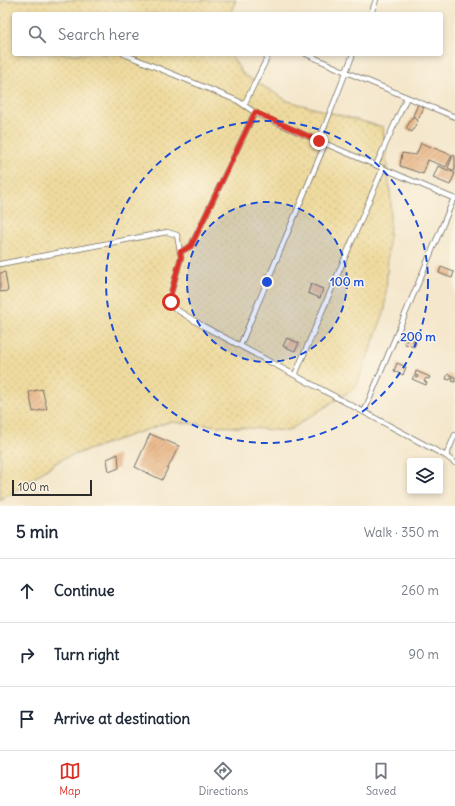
<!DOCTYPE html>
<html lang="en">
<head>
<meta charset="utf-8">
<style>
  body { margin:0; font-family:Delius,sans-serif; background:#f6f6f7; color:#1f2937 }
  .controls { position:absolute; right:12px; bottom:12px; display:grid; overflow:hidden; border-radius:4px; box-shadow:0 2px 6px #0003 }
  .controls button { width:36px; height:36px; display:grid; place-items:center; padding:0; border:0; border-bottom:1px solid #e0e1e3; background:#fff; color:#1f2937; font:20px sans-serif }
  .scale { position:absolute; left:12px; bottom:10px; width:80px; box-sizing:border-box; padding-left:4px; border:2px solid #2b2b2b; border-top:0; font-size:11px; line-height:14px; white-space:nowrap; color:#2b2b2b; -webkit-text-stroke:3px #fcf5e5; paint-order:stroke }
  .stop { position:absolute; width:12px; height:12px; margin:-9px; border:3px solid #d93025; border-radius:50%; background:#fff }
  .stop.end { background:#d93025; border-color:#fff; box-shadow:0 1px 4px #0008 }
  .list { margin:0; padding:0; list-style:none }
  h2 { display:flex; justify-content:space-between; align-items:center; height:52px; margin:0; padding:0 16px; font-size:17px }
  h2 small { font-size:13px; font-weight:400; color:#747a83 }
  .list li { display:grid; grid-template-columns:26px 1fr auto; gap:12px; align-items:center; box-sizing:border-box; height:64px; padding:0 16px; border-top:1px solid #e0e1e3 }
  .list b { display:block; font-size:15px; white-space:nowrap }
  .list em { font-size:13px; font-style:normal; color:#747a83 }
  .icon { flex:none; width:22px; height:22px; fill:none; stroke:currentColor; stroke-width:2; stroke-linecap:round; stroke-linejoin:round }
  .map { position:relative; flex:none; width:455px; height:506px; overflow:hidden }
  .search { position:absolute; background:#fff; box-shadow:0 2px 6px #0003; left:12px; right:12px; top:12px; height:44px; display:flex; align-items:center; gap:10px; box-sizing:border-box; padding:0 14px; border-radius:4px; color:#747a83; font-size:15px }
  .sheet { height:244px; background:#fff }
  nav { display:flex; justify-content:space-around; align-items:center; box-sizing:border-box; height:56px; border-top:1px solid #e0e1e3; background:#fff; font-size:11px; color:#747a83 }
  nav a { display:grid; justify-items:center; gap:2px }
  nav .on { color:#d93025 }
  .map>svg:first-child { display:block }
  .sand { fill:url(#sand-dots); stroke:#8c8264 }
  .building { fill:url(#building-hatch) }
  .lines { fill:none; stroke-linecap:round; stroke-linejoin:round }
  .street-casing { stroke:#716d63; stroke-width:6 }
  .street { stroke:#fff; stroke-width:4.5 }
  .route { stroke:#d93025; stroke-width:5 }
  .ring { fill:none; stroke:#1d4ed8; stroke-width:2; stroke-dasharray:7 5 }
  .centre { fill:#1d4ed8; stroke:#fcf5e5; stroke-width:2 }
  .ring-label { font-size:12px; text-anchor:middle; font-weight:bold; fill:#1d4ed8; stroke:#fcf5e5; stroke-width:3; stroke-linejoin:round; paint-order:stroke }
</style>
</head>
<body>
<div class="map">
<svg width="455" height="506" viewBox="0 0 455 506">
  <defs>
    <pattern id="sand-dots" width="8" height="8" patternUnits="userSpaceOnUse"><rect width="8" height="8" fill="#eeda9e"/><path d="M2 2h.1M6 6h.1" fill="none" stroke="#cb8" stroke-width="1.8" stroke-linecap="round"/></pattern>
    <pattern id="building-hatch" width="6" height="6" patternUnits="userSpaceOnUse"><rect width="6" height="6" fill="#e9b88a"/><path d="M-1 1l2-2M0 6l6-6M5 7l2-2" fill="none" stroke="#c89e77"/></pattern>
  </defs>
  <rect width="100%" height="100%" fill="#fcf5e5"/>
  <filter id="ink" filterUnits="userSpaceOnUse"><feTurbulence type="fractalNoise" baseFrequency=".025" numOctaves="2"/><feDisplacementMap in="SourceGraphic" scale="8" xChannelSelector="R" yChannelSelector="G"/><feConvolveMatrix kernelMatrix="1 2 1 2 8 2 1 2 1" color-interpolation-filters="sRGB"/></filter>
  <filter id="wash" filterUnits="userSpaceOnUse"><feTurbulence type="fractalNoise" baseFrequency=".012" numOctaves="4" result="noise"/><feDisplacementMap in="SourceGraphic" scale="16" xChannelSelector="R" yChannelSelector="G"/><feGaussianBlur stdDeviation="0.9" result="paint"/><feColorMatrix in="noise" values="0 0 0 0 0 0 0 0 0 0 0 0 0 0 0 0 0 1.4 0 .05"/><feComposite in="paint" operator="in"/></filter>
  <g filter="url(#wash)">
    <rect width="100%" height="100%" fill="#f4e7cc"/>
    <path class="sand" d="M2 0H236L230 14H14V54H230L243 74 288 101 383 127 391 202 385 310 356 387 288 431 169 422 62 459 0 501V7Z"/>
    <g id="blocks">
      <path class="building" d="M418 104 424 107 419 118 413 116Z
        M412 117 418 120 412 132 406 129Z
        M421 143 452 155 446 167 428 160 423 174 400 166 402 153 416 155Z
        M453 155 455 156V171L448 168Z
        M438 166 455 173 450 185 433 178Z
        M441 267 454 272 452 278 439 273Z
        M5 272 8 291 0 292V273Z
        M311 284 323 289 320 298 308 293Z
        M408 337 414 339 413 342 416 343 414 347 405 344Z
        M287 338 299 343 295 351 283 346Z
        M397 363 406 367 403 375 394 371Z
        M416 371 430 377 429 379 426 378 424 381 427 383 426 385 412 379 414 376 417 378 418 376 415 375Z
        M448 374 455 377V382L452 381 453 378 451 377 450 380 446 379Z
        M42 389 47 409 33 412 29 392Z
        M150 434 179 446 162 480 135 467Z
        M118 454 119 468 109 472 107 459Z"/>
    </g>
  </g>
  <g filter="url(#ink)">
    <use href="#blocks" fill-opacity="0" stroke="#716d63" stroke-width="1"/>
    <g class="lines">
      <defs>
        <path id="street" d="M371 14 376 0
          M124 54 238 101 257 114 305 135 455 199
          M306 54 346 72 353 54
          M244 105 269 54
          M319 141 346 72 455 117
          M376 165 407 97
          M180 252 191 246 255 112
          M0 264 167 232 177 235 181 257 171 293V302L174 308 203 326 446 456 455 463
          M240 346 325 144
          M295 375 383 168
          M364 412 454 198
          M446 456 455 435"/>
      </defs>
      <use href="#street" class="street-casing"/>
      <use href="#street" class="street"/>
    </g>
  </g>
  <g class="lines" filter="url(#ink)">
    <path class="route" d="M171 302V293L181 257 180 252 191 246 255 112 319 141"/>
  </g>
  <circle cx="267" cy="282" r="80" fill="#1d4ed8" fill-opacity=".12"/>
  <g class="ring">
    <circle cx="267" cy="282" r="80"/>
    <circle cx="267" cy="282" r="161"/>
  </g>
  <circle cx="267" cy="282" r="6" class="centre"/>
  <g class="ring-label">
    <text x="347" y="286">100 m</text>
    <text x="418" y="341">200 m</text>
  </g>
</svg>
<div class="controls">
<button><svg class="icon" aria-label="layers" viewBox="0 0 24 24"><path d="M12 4l9 5-9 5-9-5zM3 14l9 5 9-5"/></svg></button>
</div>
<div class="scale">100 m</div>
<div class="stop" style="left:171px;top:302px"></div>
<div class="stop end" style="left:319px;top:141px"></div>
<div class="search"><svg class="icon" aria-label="search" viewBox="0 0 24 24"><circle cx="10" cy="10" r="6"/><path d="M15 15l6 6"/></svg>Search here</div>
</div>
<section class="sheet">
<h2>5 min<small>Walk · 350 m</small></h2>
<ul class="list">
<li><svg class="icon" aria-label="ahead" viewBox="0 0 24 24"><path d="M12 20V5M6 11l6-6 6 6"/></svg><div><b>Continue</b></div><em>260 m</em></li>
<li><svg class="icon" aria-label="right" viewBox="0 0 24 24"><path d="M7 20v-9h11M14 6l5 5-5 5"/></svg><div><b>Turn right</b></div><em>90 m</em></li>
<li><svg class="icon" aria-label="arrive" viewBox="0 0 24 24"><path d="M6 21V4h12l-3 4 3 4H6"/></svg><div><b>Arrive at destination</b></div></li>
</ul>
</section>
<nav>
<a class="on"><svg class="icon" aria-label="map" viewBox="0 0 24 24"><path d="M3 6l6-2 6 2 6-2v14l-6 2-6-2-6 2zM9 4v14M15 6v14"/></svg>Map</a>
<a><svg class="icon" aria-label="directions" viewBox="0 0 24 24"><path d="M12 3l9 9-9 9-9-9zM9 14v-3h6M13 9l2 2-2 2"/></svg>Directions</a>
<a><svg class="icon" aria-label="saved" viewBox="0 0 24 24"><path d="M7 4h10v16l-5-4-5 4z"/></svg>Saved</a>
</nav>
</body>
</html>
